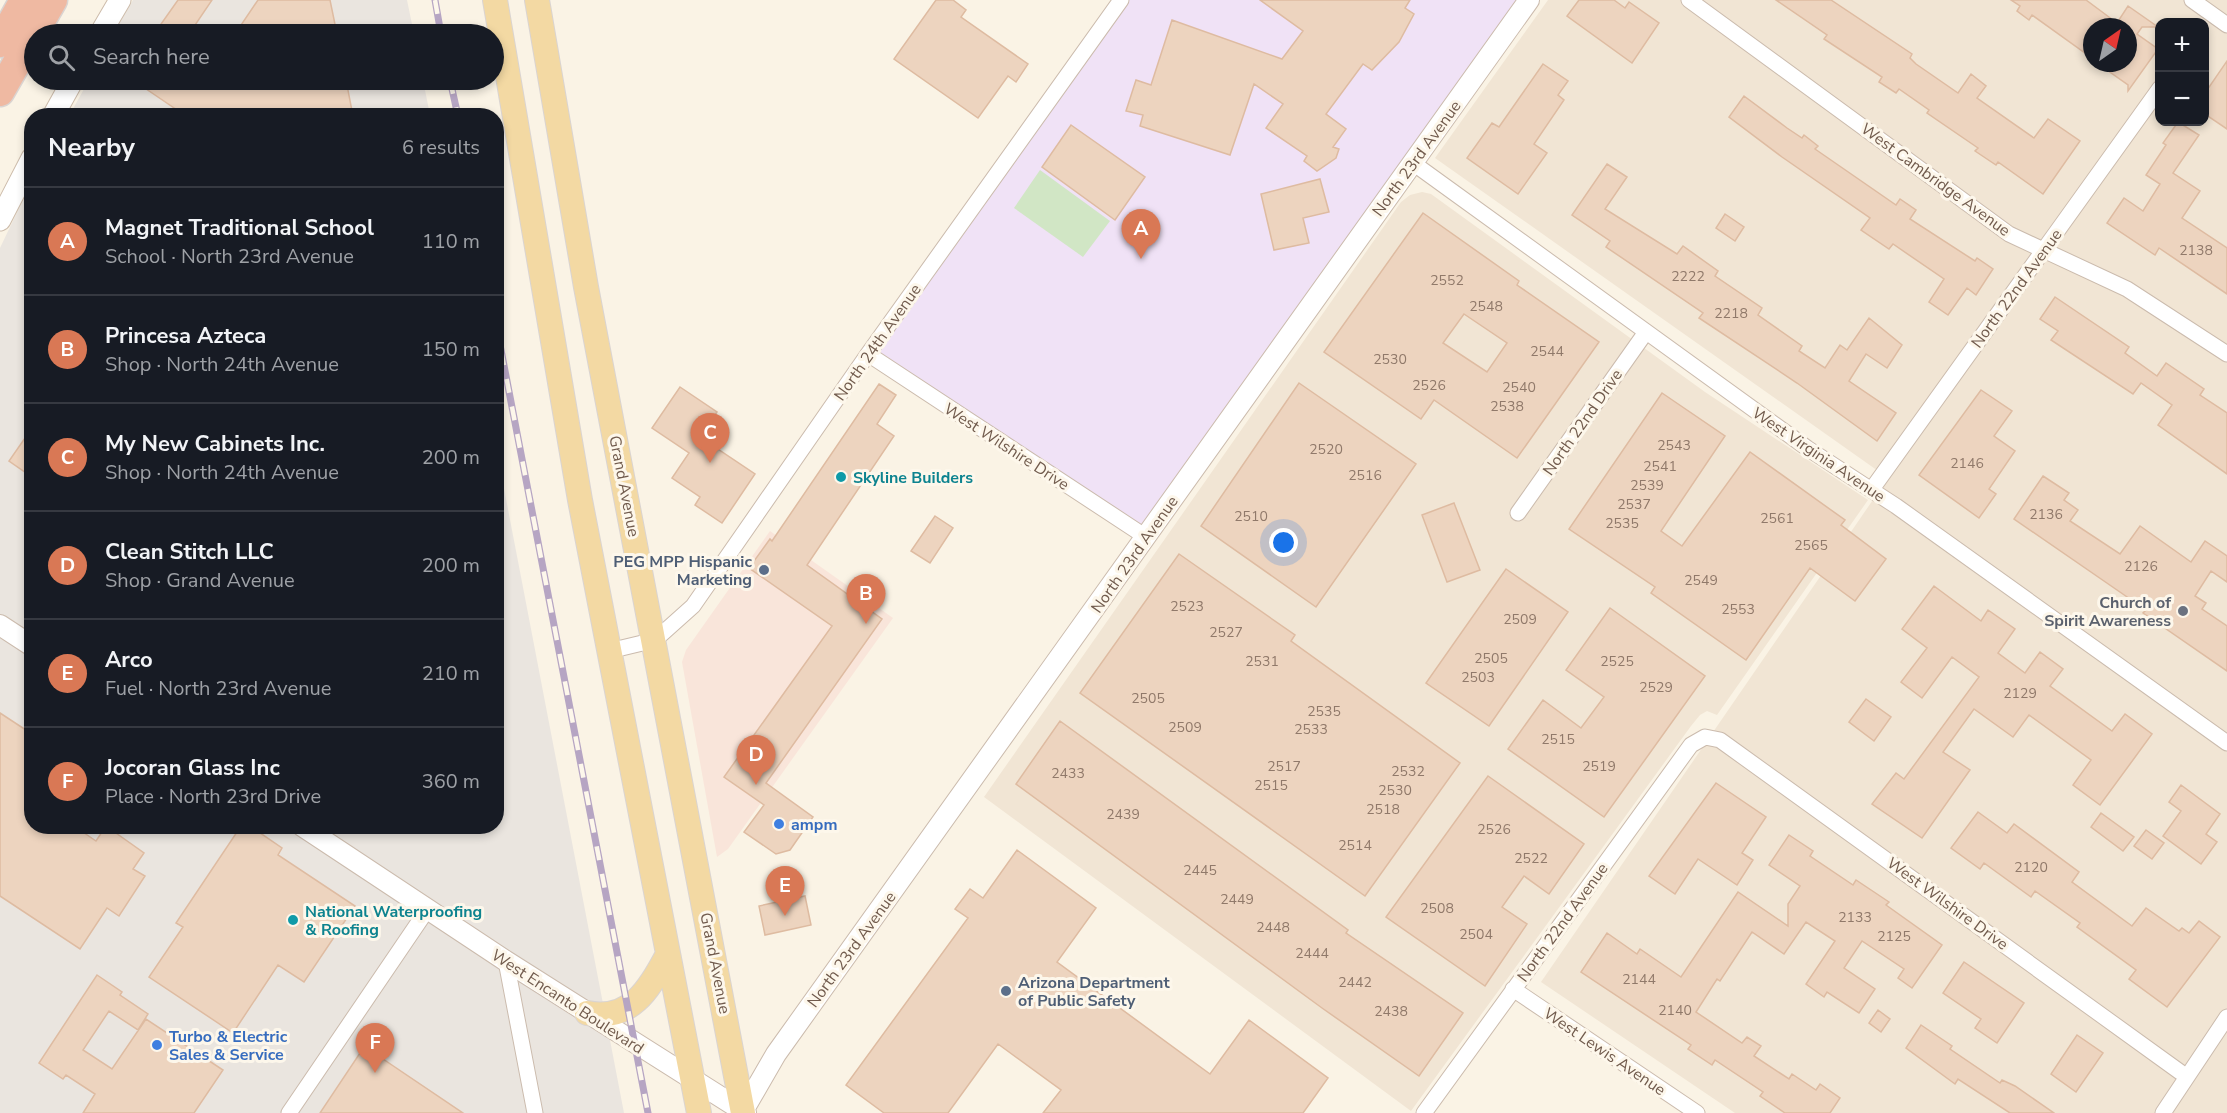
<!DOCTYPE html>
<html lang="en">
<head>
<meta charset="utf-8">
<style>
  body { margin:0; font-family:"Nunito Sans",sans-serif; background:#242831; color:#f1f3f6 }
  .controls { position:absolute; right:18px; top:18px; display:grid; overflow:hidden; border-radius:12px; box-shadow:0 3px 9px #0003 }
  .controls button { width:54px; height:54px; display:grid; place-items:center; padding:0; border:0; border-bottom:2px solid #363941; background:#171b24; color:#f1f3f6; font:30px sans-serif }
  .compass { position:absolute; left:2083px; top:18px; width:54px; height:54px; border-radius:50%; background:#171b24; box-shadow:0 3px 9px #0003; rotate:34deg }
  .you { position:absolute; left:1284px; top:543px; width:21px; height:21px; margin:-15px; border:4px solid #fff; border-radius:50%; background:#1a73e8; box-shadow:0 0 0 9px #1a73e833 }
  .badge { display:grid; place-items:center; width:39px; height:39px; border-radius:50%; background:#d97855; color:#fff; font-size:20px; font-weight:700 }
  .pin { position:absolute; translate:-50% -50px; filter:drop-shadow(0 2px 3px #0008) }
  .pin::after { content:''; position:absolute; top:32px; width:21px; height:18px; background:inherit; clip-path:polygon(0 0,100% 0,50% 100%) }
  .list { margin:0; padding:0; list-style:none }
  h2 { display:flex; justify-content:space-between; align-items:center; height:78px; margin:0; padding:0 24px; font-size:26px }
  h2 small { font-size:20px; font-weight:400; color:#9ea1a6 }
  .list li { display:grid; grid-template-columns:39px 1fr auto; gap:18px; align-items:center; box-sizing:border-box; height:108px; padding:0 24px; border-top:2px solid #363941 }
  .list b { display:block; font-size:22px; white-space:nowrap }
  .list p { margin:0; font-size:20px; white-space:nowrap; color:#9ea1a6 }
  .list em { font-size:20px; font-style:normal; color:#9ea1a6 }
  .icon { flex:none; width:33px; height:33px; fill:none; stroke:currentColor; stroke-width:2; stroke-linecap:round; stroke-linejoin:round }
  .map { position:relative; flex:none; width:2227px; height:1113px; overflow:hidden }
  .search { position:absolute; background:#171b24; box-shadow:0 3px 9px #0003; left:24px; top:24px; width:480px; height:66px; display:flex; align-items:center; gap:15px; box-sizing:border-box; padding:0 21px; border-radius:33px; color:#9ea1a6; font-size:22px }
  .panel { position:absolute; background:#171b24; box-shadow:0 3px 9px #0003; left:24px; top:108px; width:480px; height:726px; border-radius:24px }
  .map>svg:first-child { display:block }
  .residential { fill:#f1e5d4; fill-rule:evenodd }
  .commercial { fill:#f9e5da }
  .industrial { fill:#eae5df }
  .education { fill:#f0e2f6 }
  .green { fill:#d1e6c5 }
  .building { fill:#edd4bf; stroke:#debba1; stroke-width:1.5; fill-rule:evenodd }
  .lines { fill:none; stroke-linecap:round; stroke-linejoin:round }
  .minor-casing { stroke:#cbbbad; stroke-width:17 }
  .tertiary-casing { stroke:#cbbbad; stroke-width:22 }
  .secondary-casing { stroke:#cdbcab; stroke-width:23 }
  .primary-casing { stroke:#dad4d1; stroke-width:26 }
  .motorway-casing { stroke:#dad4d1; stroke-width:31 }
  .minor { stroke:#fff; stroke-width:15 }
  .tertiary { stroke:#fff; stroke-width:20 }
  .secondary { stroke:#fff; stroke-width:21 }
  .primary { stroke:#f3d9a3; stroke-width:24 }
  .motorway { stroke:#efb9a2; stroke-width:28 }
  .rail-casing { stroke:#b6a5c3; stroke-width:7 }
  .rail { stroke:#fdf7eb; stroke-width:4.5; stroke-dasharray:14; stroke-linecap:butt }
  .culture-dot { fill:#0f9aa8; stroke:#fdf7eb; stroke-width:2 }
  .service-dot { fill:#5c6f8a; stroke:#fdf7eb; stroke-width:2 }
  .worship-dot { fill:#6b7280; stroke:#fdf7eb; stroke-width:2 }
  .shop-dot { fill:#3f7fe0; stroke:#fdf7eb; stroke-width:2 }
  .labels { text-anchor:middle; stroke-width:6; stroke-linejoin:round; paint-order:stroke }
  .number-label { font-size:14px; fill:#90796a }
  .street-label { font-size:16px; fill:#715b4d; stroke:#fdf7eb }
  .culture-label { font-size:16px; font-weight:bold; fill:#0d838f; stroke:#fdf7eb; text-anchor:start }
  .service-label { font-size:16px; font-weight:bold; fill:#4e5e75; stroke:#fdf7eb; text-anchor:end }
  .worship-label { font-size:16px; font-weight:bold; fill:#5b616d; stroke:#fdf7eb; text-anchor:end }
  .shop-label { font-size:16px; font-weight:bold; fill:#366cbe; stroke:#fdf7eb; text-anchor:start }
</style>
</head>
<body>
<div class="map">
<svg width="2227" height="1113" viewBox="0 0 2227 1113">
  <rect width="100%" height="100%" fill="#faf3e5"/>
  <path class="residential" d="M1548 0H2227V1113H1735L1541 982 1888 478 1435 158ZM2160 22H2204V122H2160ZM2092 27H2128V63H2092Z
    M1422 192 1431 194 1705 392 1868 500 1717 715 1707 711 1700 715 1691 726 1411 1111 984 797 1401 202 1410 195Z"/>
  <path class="commercial" d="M770 531 893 618 728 849 717 857 682 662 686 650Z"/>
  <path class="industrial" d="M133 0H407L414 34H113Z
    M89 80H423L430 115 69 116Z
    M31 183 32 826H496L497 452 624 1113H0V248Z"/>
  <path class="education" d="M1121 0H1529L1146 537 868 354Z"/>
  <path class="green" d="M1040 170 1110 221 1083 257 1014 208Z"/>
  <path class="building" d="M178 0H212L189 34H154Z
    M258 0H330L337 34H235Z
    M936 0H953L966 10 961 17 1028 64 1016 82 1008 76 978 118 894 59Z
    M1260 0H1410L1405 8 1414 14 1399 42 1372 70 1363 64 1326 114 1346 129 1333 147 1339 149 1336 158 1317 171 1304 161 1307 156 1266 128 1283 104 1254 84 1230 155 1140 126 1143 115 1126 111 1136 80 1151 85 1172 20 1282 59 1303 31Z
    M1579 0H1614L1625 8 1629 2 1659 23 1632 63 1567 16Z
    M1776 0H1831L1912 54 1910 58 1916 64 1958 93 1971 74 1986 86 1977 98 2034 138 2048 119 2080 141 2043 194 1998 162 1996 165 1975 151 1978 148 1927 113 1929 110 1899 89 1896 93 1879 82 1882 77 1824 39 1827 35Z
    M2011 0H2086L2117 23 2128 6 2158 27H2142L2137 34 2158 49 2128 91V85L2097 63H2128V27H2092V58L2032 15 2029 20 2017 11 2020 6Z
    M2227 61V129L2205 114V93Z
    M1543 64 1568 81 1558 95 1564 100 1534 144 1547 153 1518 194 1467 158 1492 123 1499 127Z
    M133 80H346L353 116H186Z
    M1744 96 1787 128 1802 138 1804 135 1818 146 1815 149 1896 205 1900 199 1916 210 1910 219 1975 261 1977 258 1993 269 1976 295 1967 288 1948 315 1929 302 1944 279 1893 244 1889 249 1861 230 1870 218 1782 157 1729 117Z
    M2178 122 2199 135 2173 173 2200 191 2182 218 2227 248V294L2159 248 2155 255 2107 223 2124 198 2143 211 2160 184 2146 175 2166 145 2163 143Z
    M1071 125 1145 177 1115 220 1042 167Z
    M1607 164 1627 177 1605 209 1677 254 1683 246 1718 271 1715 276 1762 308 1758 315 1802 346 1799 351 1825 368 1840 345 1847 350 1869 318 1902 345 1887 368 1866 354 1849 381 1896 413 1877 441 1797 383 1699 318 1703 313 1606 247 1610 241 1572 215Z
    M1320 179 1329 212 1303 218 1309 243 1274 250 1261 194Z
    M1423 213 1519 281 1517 285 1599 342 1517 458 1434 400 1421 419 1324 352ZM1464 314 1507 343 1487 372 1443 343Z
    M1725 214 1744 227 1735 241 1716 228Z
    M2055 297 2129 347 2125 353 2157 376 2166 363 2204 389 2200 395 2227 413V474L2158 425 2172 405 2141 383 2133 394 2051 340 2058 331 2040 319Z
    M1299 383 1416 464 1316 607 1201 526Z
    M879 384 896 395 877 424 894 436 807 565 882 619 766 783 813 817 790 850 776 854 744 832 764 805 724 777 832 626 749 568 770 539 772 541Z
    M680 387 717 412 700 437 755 474 722 523 695 505 700 497 672 478 689 453 652 428Z
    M1981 390 2012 411 1994 436 2015 451 1989 489 1996 494 1979 518 1919 475Z
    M1662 393 1725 436 1661 531 1682 546 1750 452 1845 520 1841 525 1886 559 1855 601 1810 568 1746 660 1651 593 1655 587 1569 529Z
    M32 428V477L9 461Z
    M2043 476 2069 493 2064 500 2078 510 2070 521 2120 554 2140 526 2191 562 2205 541 2227 556V582L2211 571 2195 596 2206 603 2202 609 2227 626V671L2143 613 2146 610 2014 519Z
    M1454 503 1480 570 1447 582 1422 515Z
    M935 516 953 528 930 563 911 551Z
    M1179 554 1295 635 1291 641 1460 763 1365 896 1080 693Z
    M1506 569 1568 612 1489 726 1426 683Z
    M1934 586 1981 621 1988 610 2015 629 1998 653 2025 673 2040 652 2063 669 2050 686 2112 731 2125 714 2152 734 2100 805 2073 785 2091 760 2029 715 2013 737 1974 709 1943 752 1970 770 1922 838 1872 804 1896 773 1904 779 1979 677 1952 657 1922 698 1901 682 1927 648 1902 629Z
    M1610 608 1705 676 1604 817 1508 749 1543 700 1581 728 1604 697 1566 670Z
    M1866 699 1891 717 1874 741 1849 722Z
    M0 713 32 734V826H74L96 841 106 826 144 853 133 869 145 876 119 916 107 908 80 949 0 896Z
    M1060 721 1348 930 1346 933 1463 1013 1419 1076 1322 1008 1016 784Z
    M1488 776 1584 844 1549 894 1524 876 1502 907 1527 924 1485 986 1386 917Z
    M1716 783 1766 817 1742 853 1753 860 1737 885 1698 859 1675 894 1649 876Z
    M2181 785 2220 814 2206 834 2217 842 2201 864 2163 836 2181 811 2169 802Z
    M1978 812 2007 833 2014 824 2079 872 2072 882 2132 926 2146 908 2179 931 2182 928 2189 933 2199 921 2220 937 2167 1007 2129 979 2136 970 2077 927 2080 923 2035 891 2031 897 1984 863 1980 869 1951 848Z
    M2101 813 2134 837 2123 851 2091 827Z
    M241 826H250L282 848 278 855 355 906 304 982 278 965 233 1033 149 977 183 927 176 923Z
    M2146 830 2164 843 2152 859 2134 846Z
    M1789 835 1813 851 1810 856 1853 885 1856 880 1889 902 1886 905 1942 945 1912 988 1898 978 1904 969 1862 941 1844 968 1875 989 1859 1013 1827 992 1824 997 1806 984 1835 941 1806 922 1784 954 1752 932 1720 981 1717 979 1696 1012 1742 1043 1747 1037 1761 1046 1754 1056 1789 1079 1792 1074 1816 1090 1820 1084 1840 1098 1830 1113H1785L1760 1096 1763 1092 1715 1060 1712 1065 1688 1049 1691 1045 1581 972 1607 933 1637 954 1640 949 1681 977 1738 892 1788 926V904L1800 886 1769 865Z
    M1017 850 1096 908 1057 962 1210 1074 1249 1020 1328 1078 1303 1113H1043L1061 1090 998 1044 948 1113H884L846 1085 968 918 955 909 970 889 983 898Z
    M805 896 811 925 765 935 759 906Z
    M1964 962 2024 1003 1997 1043 1975 1028 1981 1019 1943 993Z
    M97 975 122 992 120 995 148 1014 138 1030 109 1011 83 1050 112 1069 146 1019 223 1070 194 1113H83L95 1094 66 1075 63 1079 39 1063Z
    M1878 1010 1890 1019 1881 1032 1869 1023Z
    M1921 1025 1952 1046 1950 1049 2000 1083 2002 1080 2015 1086 2054 1113H2010L1958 1079 1955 1084 1906 1048Z
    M2077 1035 2103 1053 2076 1092 2051 1074Z
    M360 1053 370 1059 374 1053 463 1113H320Z"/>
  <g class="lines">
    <defs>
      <path id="minor" d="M1689 0 2009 234 2127 289 2227 354
        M2192 0 2227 25
        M1413 163 1807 448 1896 506 2227 743
        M868 354 1146 537
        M1872 489 2160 88
        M1518 513 1646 332
        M609 651 655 640 693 606 868 354 1121 0
        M506 961 535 1113
        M1513 989 1697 1113
        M289 1113 427 910
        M1424 1113 1691 745 1705 737 1720 740 2187 1077
        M2163 1113 2227 1017"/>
      <path id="tertiary" d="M0 625 32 646
        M302 826 506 961 746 1113
        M743 1111 776 1054 1529 0"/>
      <path id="secondary" d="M100 34 120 0
        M53 116 73 80
        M0 220 32 158"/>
      <path id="primary" d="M495 0 580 500 699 1113
        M537 0 586 287 743 1113
        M587 1013C630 1022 650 989 668 954"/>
      <path id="motorway" d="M0 43 24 0
        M0 92 53 0"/>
    </defs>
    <use href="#minor" class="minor-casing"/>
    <use href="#tertiary" class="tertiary-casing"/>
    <use href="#secondary" class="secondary-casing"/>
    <use href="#primary" class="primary-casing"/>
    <use href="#motorway" class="motorway-casing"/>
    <use href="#minor" class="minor"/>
    <use href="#tertiary" class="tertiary"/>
    <use href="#secondary" class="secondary"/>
    <use href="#primary" class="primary"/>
    <use href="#motorway" class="motorway"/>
    <defs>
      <path id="rail" d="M435 0 441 34
        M450 80 458 116
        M496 324 648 1113"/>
    </defs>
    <use href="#rail" class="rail-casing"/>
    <use href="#rail" class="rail"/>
  </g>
  <g class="culture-dot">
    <circle cx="841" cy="477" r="6"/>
    <circle cx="293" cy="920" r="6"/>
  </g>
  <g class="service-dot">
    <circle cx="764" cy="570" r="6"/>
    <circle cx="1006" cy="991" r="6"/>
  </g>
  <circle class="worship-dot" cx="2183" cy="611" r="6"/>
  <g class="shop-dot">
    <circle cx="779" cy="824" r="6"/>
    <circle cx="157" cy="1045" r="6"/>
  </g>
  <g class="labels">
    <g class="number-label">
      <text x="2196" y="255">2138</text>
      <text x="1688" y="281">2222</text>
      <text x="1447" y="285">2552</text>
      <text x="1486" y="311">2548</text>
      <text x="1731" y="318">2218</text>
      <text x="1547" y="356">2544</text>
      <text x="1390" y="364">2530</text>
      <text x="1429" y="390">2526</text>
      <text x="1519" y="392">2540</text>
      <text x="1507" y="411">2538</text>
      <text x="1674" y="450">2543</text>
      <text x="1326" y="454">2520</text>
      <text x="1967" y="468">2146</text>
      <text x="1660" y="471">2541</text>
      <text x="1365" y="480">2516</text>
      <text x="1647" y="490">2539</text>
      <text x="1634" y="509">2537</text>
      <text x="2046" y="519">2136</text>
      <text x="1251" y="521">2510</text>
      <text x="1777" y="523">2561</text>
      <text x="1622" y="528">2535</text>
      <text x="1811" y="550">2565</text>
      <text x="2141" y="571">2126</text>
      <text x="1701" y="585">2549</text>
      <text x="1187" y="611">2523</text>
      <text x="1738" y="614">2553</text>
      <text x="1520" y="624">2509</text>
      <text x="1226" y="637">2527</text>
      <text x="1491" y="663">2505</text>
      <text x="1262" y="666">2531</text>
      <text x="1617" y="666">2525</text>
      <text x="1478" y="682">2503</text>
      <text x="1656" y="692">2529</text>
      <text x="2020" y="698">2129</text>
      <text x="1148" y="703">2505</text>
      <text x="1324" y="716">2535</text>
      <text x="1185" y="732">2509</text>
      <text x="1311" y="734">2533</text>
      <text x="1558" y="744">2515</text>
      <text x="1284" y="771">2517</text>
      <text x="1599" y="771">2519</text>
      <text x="1408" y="776">2532</text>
      <text x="1068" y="778">2433</text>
      <text x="1271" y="790">2515</text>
      <text x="1395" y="795">2530</text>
      <text x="1383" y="814">2518</text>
      <text x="1123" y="819">2439</text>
      <text x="1494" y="834">2526</text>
      <text x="1355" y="850">2514</text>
      <text x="1531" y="863">2522</text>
      <text x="2031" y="872">2120</text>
      <text x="1200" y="875">2445</text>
      <text x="1237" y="904">2449</text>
      <text x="1437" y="913">2508</text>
      <text x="1855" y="922">2133</text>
      <text x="1273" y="932">2448</text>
      <text x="1476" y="939">2504</text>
      <text x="1894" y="941">2125</text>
      <text x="1312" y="958">2444</text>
      <text x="1639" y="984">2144</text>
      <text x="1355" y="987">2442</text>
      <text x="1675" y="1015">2140</text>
      <text x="1391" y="1016">2438</text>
    </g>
    <g class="street-label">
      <text transform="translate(1416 158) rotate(-54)" y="6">North 23rd Avenue</text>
      <text transform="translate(1936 179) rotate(36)" y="6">West Cambridge Avenue</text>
      <text transform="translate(2016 288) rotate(-54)" y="6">North 22nd Avenue</text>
      <text transform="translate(877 342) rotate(-55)" y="6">North 24th Avenue</text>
      <text transform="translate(1582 422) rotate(-55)" y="6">North 22nd Drive</text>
      <text transform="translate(1007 446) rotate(33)" y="6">West Wilshire Drive</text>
      <text transform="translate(1819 454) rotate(34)" y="6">West Virginia Avenue</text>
      <text transform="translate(625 486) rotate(79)" y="6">Grand Avenue</text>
      <text transform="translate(1134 554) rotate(-55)" y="6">North 23rd Avenue</text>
      <text transform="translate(1948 903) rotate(36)" y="6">West Wilshire Drive</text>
      <text transform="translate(1562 922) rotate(-54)" y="6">North 22nd Avenue</text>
      <text transform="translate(851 949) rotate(-54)" y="6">North 23rd Avenue</text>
      <text transform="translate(716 963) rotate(79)" y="6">Grand Avenue</text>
      <text transform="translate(568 1001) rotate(33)" y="6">West Encanto Boulevard</text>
      <text transform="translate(1605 1051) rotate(34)" y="6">West Lewis Avenue</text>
    </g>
    <g class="culture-label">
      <text x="853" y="483">Skyline Builders</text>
      <text x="305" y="917">National Waterproofing<tspan x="305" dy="18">&amp; Roofing</tspan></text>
    </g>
    <g class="service-label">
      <text x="752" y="567">PEG MPP Hispanic<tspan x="752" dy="18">Marketing</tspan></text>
      <text x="1018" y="988" text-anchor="start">Arizona Department<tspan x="1018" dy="18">of Public Safety</tspan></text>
    </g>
    <g class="worship-label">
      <text x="2171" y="608">Church of<tspan x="2171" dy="18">Spirit Awareness</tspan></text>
    </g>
    <g class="shop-label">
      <text x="791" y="830">ampm</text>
      <text x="169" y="1042">Turbo &amp; Electric<tspan x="169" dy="18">Sales &amp; Service</tspan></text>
    </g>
  </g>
</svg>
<div class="controls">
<button>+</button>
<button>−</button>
</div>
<svg class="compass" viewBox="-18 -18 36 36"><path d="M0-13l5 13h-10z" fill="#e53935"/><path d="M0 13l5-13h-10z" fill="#9ea1a6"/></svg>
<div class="you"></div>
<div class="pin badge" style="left:1141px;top:259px">A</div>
<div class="pin badge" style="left:866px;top:624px">B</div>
<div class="pin badge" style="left:710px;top:463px">C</div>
<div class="pin badge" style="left:756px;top:785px">D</div>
<div class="pin badge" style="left:785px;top:916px">E</div>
<div class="pin badge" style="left:375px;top:1073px">F</div>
<div class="search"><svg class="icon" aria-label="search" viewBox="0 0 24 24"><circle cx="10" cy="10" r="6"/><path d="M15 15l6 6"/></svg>Search here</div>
<section class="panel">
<h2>Nearby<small>6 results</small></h2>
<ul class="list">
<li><span class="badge">A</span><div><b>Magnet Traditional School</b><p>School · North 23rd Avenue</p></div><em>110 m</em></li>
<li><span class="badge">B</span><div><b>Princesa Azteca</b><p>Shop · North 24th Avenue</p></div><em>150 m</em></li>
<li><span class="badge">C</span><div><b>My New Cabinets Inc.</b><p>Shop · North 24th Avenue</p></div><em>200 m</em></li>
<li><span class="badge">D</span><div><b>Clean Stitch LLC</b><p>Shop · Grand Avenue</p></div><em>200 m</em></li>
<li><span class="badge">E</span><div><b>Arco</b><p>Fuel · North 23rd Avenue</p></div><em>210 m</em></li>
<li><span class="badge">F</span><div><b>Jocoran Glass Inc</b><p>Place · North 23rd Drive</p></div><em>360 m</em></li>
</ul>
</section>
</div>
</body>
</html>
